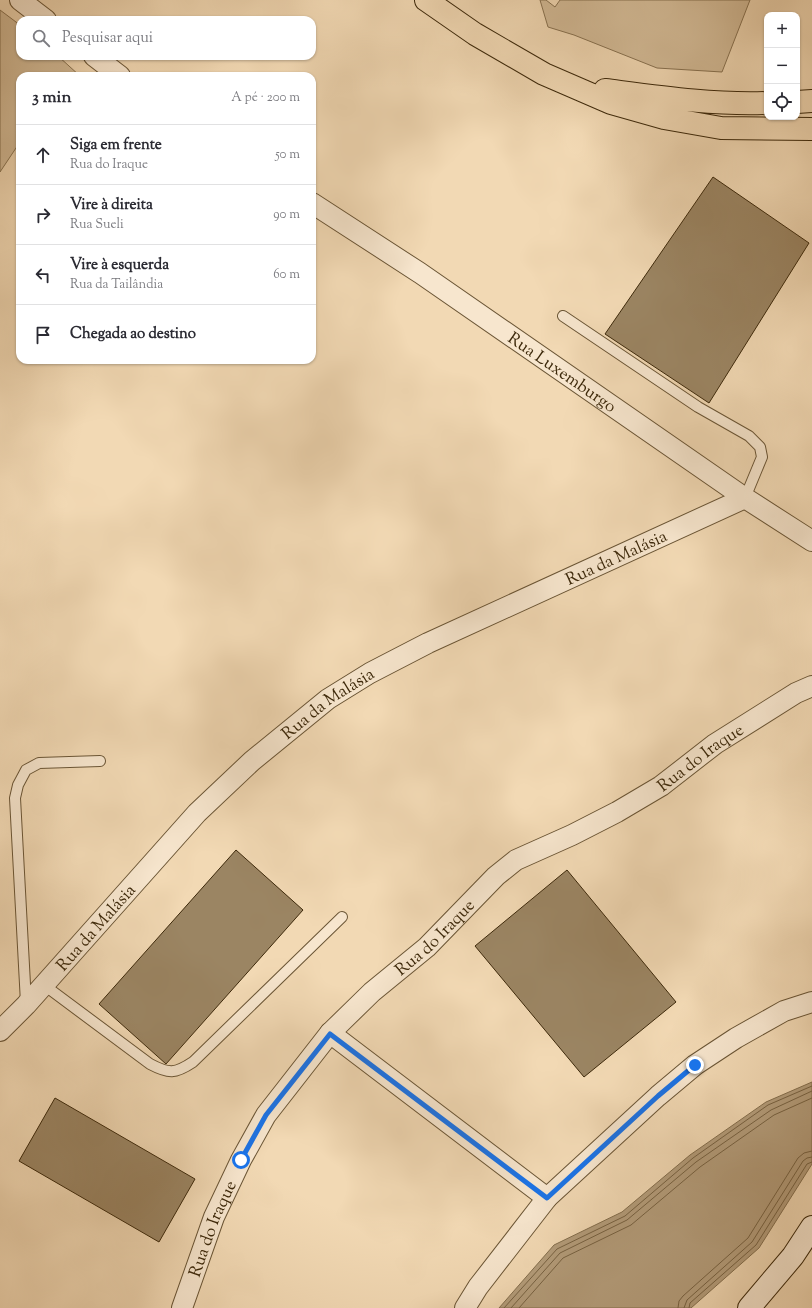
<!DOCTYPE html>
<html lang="pt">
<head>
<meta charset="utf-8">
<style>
  body { margin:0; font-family:"Sorts Mill Goudy",serif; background:#f2f2f3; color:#2b2b33 }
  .controls { position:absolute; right:12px; top:12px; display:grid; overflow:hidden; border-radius:8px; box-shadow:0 1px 3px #0004 }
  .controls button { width:36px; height:36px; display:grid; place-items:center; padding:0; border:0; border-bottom:1px solid #e1e1e2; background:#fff; color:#2b2b33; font:20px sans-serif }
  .stop { position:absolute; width:12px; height:12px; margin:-9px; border:3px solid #1a73e8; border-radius:50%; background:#fff }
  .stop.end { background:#1a73e8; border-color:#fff; box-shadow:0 1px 4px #0008 }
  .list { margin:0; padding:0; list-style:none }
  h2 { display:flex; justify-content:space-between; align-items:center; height:52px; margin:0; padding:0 16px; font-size:17px }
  h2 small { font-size:13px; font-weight:400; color:#7c7c81 }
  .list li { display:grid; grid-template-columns:26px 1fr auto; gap:12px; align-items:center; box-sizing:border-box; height:60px; padding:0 16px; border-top:1px solid #e1e1e2 }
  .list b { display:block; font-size:15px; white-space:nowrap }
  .list p { margin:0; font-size:13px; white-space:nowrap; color:#7c7c81 }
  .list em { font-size:13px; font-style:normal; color:#7c7c81 }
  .icon { flex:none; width:22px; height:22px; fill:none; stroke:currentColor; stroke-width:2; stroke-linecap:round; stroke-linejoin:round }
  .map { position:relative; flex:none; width:812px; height:1308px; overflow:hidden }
  .search { position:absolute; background:#fff; box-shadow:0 1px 3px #0004; left:16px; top:16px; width:300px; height:44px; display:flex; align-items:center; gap:10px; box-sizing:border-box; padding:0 14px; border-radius:12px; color:#7c7c81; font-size:15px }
  .panel { position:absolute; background:#fff; box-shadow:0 1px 3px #0004; left:16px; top:72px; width:300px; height:292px; border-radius:12px }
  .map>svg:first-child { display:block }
  .green { fill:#d3bb97; stroke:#887251 }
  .water { fill:#b49d7b; stroke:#846f4e }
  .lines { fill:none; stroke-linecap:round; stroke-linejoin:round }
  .shore { stroke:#786343; stroke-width:1 }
  .building { fill:#9b8563; stroke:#3d290b }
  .lane-casing { stroke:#6a5535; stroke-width:12 }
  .street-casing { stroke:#6a5535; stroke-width:22 }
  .secondary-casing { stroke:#3d290b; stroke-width:24 }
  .primary-casing { stroke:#3d290b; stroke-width:24 }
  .lane { stroke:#f7e6ce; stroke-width:10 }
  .street { stroke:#f7e6ce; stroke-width:20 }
  .secondary { stroke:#f7e6ce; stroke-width:22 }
  .primary { stroke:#f2d9b4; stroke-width:22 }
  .route { stroke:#1a73e8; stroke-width:5 }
  .labels { text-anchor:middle; stroke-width:3.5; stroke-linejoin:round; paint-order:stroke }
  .street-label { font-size:17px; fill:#3d290b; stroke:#f7e6ce }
</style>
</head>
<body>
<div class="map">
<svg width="812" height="1308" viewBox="0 0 812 1308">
  <rect width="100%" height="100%" fill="#f2d9b4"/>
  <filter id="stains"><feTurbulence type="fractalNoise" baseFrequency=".005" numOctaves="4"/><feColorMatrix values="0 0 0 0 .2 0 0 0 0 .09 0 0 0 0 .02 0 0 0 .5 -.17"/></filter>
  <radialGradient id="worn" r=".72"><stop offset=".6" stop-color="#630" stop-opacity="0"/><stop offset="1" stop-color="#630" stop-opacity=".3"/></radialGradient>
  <path class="green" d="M540 0H546L555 7 560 0H750L722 72 657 68 574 35 548 27Z
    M0 10 20 25V56H58L80 76H20V142L0 172Z"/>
  <path class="water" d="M812 1082V1164L759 1248 691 1308H499L554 1245 622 1212 690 1155 766 1102Z"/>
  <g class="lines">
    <path class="shore" d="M504 1308 557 1249 625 1216 693 1158 768 1105 812 1086
      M511 1308 560 1253 627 1220 696 1162 771 1110 812 1091
      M519 1308 563 1258 631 1225 700 1167 774 1115 812 1098
      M678 1308 679 1301 683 1296 748 1238 798 1158 804 1153 812 1151
      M684 1308 687 1300 752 1242 803 1161 807 1158 812 1157
      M689 1308 690 1303 756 1245 807 1164 812 1162"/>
  </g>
  <path class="building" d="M713 177 809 243 709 403 605 334Z
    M236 850 303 910 166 1064 99 1004Z
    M567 870 676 1002 584 1077 475 946Z
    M55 1098 195 1179 159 1242 19 1161Z"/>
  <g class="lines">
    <defs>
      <path id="lane" d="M563 316 698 407 749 436 760 447 762 457 745 498
        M44 985 150 1064C169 1074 175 1074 193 1062L342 917
        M26 1003 15 798 18 785 26 770 39 763 100 761"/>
      <g id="street">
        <path d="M20 0 46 20"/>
        <path d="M94 56 120 76"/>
        <path id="s1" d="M312 203 420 273 745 498 812 541"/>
        <path id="s2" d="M0 1031 26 1005 197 813 252 761 328 699 370 673 428 643 745 498"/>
        <path d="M330 1033 547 1198"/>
        <path id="s3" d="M182 1308 214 1217 241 1160 266 1115 330 1033 372 992 427 947 496 876 516 860 572 835 617 812 661 786 715 744 796 693 812 686"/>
        <path d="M465 1308 478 1287 547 1198 658 1096 695 1065 736 1038 784 1011 812 1002"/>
      </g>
      <path id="secondary" d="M749 1308 793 1256 812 1227"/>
      <path id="primary" d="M426 0 475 34 544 74 611 103 664 118 721 128 812 129
        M605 90C659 97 713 105 767 103
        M797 102 812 101"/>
    </defs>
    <use href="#lane" class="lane-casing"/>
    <use href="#street" class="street-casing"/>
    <use href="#secondary" class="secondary-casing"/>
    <use href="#primary" class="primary-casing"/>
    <use href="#lane" class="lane"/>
    <use href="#street" class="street"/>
    <use href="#secondary" class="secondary"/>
    <use href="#primary" class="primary"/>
  </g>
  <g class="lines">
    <path class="route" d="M241 1160 266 1115 330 1034 547 1198 658 1096 695 1065"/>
  </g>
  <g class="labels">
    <g class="street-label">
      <text dy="6" stroke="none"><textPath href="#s1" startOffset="302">Rua Luxemburgo</textPath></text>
      <text dy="6" stroke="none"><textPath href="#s2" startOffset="789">Rua da Malásia</textPath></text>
      <text dy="6" stroke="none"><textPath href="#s2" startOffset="465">Rua da Malásia</textPath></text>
      <text dy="6" stroke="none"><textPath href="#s3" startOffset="781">Rua do Iraque</textPath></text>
      <text dy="6" stroke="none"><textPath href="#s2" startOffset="141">Rua da Malásia</textPath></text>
      <text dy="6" stroke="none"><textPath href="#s3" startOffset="457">Rua do Iraque</textPath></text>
      <text dy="6" stroke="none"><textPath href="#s3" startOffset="85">Rua do Iraque</textPath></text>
    </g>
  </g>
  <rect width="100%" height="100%" filter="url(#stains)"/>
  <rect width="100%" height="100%" fill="url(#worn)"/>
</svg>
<div class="controls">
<button>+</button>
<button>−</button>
<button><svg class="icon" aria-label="locate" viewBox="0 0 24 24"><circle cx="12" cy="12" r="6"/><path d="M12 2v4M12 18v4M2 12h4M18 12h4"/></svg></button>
</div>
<div class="stop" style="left:241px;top:1160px"></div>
<div class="stop end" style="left:695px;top:1065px"></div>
<div class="search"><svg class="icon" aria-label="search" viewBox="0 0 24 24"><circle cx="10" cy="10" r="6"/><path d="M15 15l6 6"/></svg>Pesquisar aqui</div>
<section class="panel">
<h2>3 min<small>A pé · 200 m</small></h2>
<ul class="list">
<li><svg class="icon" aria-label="ahead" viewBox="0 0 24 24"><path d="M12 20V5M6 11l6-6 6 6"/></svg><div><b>Siga em frente</b><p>Rua do Iraque</p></div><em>50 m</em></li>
<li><svg class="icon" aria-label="right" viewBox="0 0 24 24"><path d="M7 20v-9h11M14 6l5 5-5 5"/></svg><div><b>Vire à direita</b><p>Rua Sueli</p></div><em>90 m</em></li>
<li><svg class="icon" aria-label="left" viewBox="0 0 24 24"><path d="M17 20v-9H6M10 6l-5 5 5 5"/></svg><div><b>Vire à esquerda</b><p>Rua da Tailândia</p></div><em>60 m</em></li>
<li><svg class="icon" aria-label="arrive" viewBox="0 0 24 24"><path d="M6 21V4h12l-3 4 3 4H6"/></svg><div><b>Chegada ao destino</b></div></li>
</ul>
</section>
</div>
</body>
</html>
